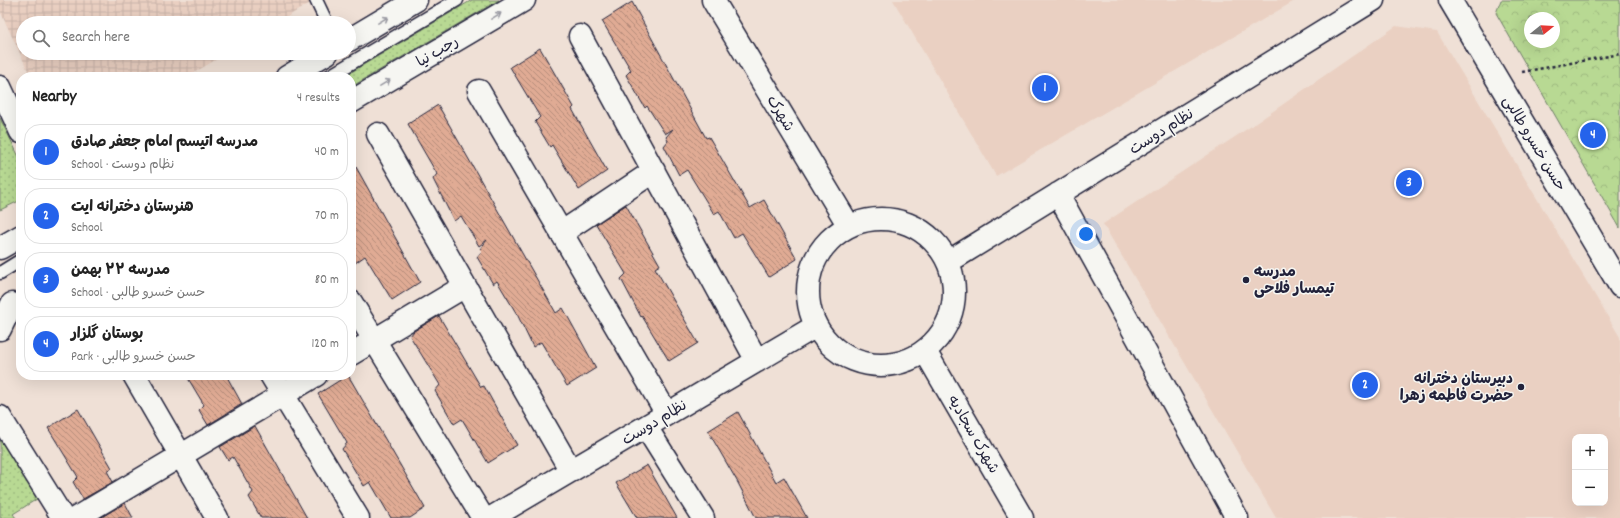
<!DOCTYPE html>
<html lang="en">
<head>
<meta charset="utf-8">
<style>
  body { margin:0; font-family:Dekko,"Playpen Sans Arabic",sans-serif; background:#f2f2f2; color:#222 }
  .controls { position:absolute; right:12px; bottom:12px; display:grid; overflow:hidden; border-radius:8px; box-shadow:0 4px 16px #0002 }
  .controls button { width:36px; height:36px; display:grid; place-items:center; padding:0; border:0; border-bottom:1px solid #e0e0e0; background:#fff; color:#222; font:20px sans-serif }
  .compass { position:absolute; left:1524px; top:12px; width:36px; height:36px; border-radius:50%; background:#fff; box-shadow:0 4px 16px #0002; rotate:72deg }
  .you { position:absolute; left:1086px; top:234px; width:14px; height:14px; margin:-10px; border:3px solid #fff; border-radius:50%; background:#1a73e8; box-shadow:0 0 0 6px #1a73e833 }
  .badge { display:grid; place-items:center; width:26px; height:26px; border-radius:50%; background:#2563eb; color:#fff; font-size:13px; font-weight:700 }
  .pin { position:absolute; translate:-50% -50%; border:2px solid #fff; box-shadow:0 1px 4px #0006 }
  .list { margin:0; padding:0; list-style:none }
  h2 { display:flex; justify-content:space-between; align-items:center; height:52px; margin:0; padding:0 16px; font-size:17px }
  h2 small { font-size:13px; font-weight:400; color:#767676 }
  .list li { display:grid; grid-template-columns:26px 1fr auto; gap:12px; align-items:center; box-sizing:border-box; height:56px; margin:0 8px 8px; padding:0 8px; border:1px solid #e0e0e0; border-radius:16px }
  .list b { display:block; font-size:15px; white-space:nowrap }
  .list p { margin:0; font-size:13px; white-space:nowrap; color:#767676 }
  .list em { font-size:13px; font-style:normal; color:#767676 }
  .icon { flex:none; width:22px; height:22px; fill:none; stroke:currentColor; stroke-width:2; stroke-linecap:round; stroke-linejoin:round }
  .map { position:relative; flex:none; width:1620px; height:518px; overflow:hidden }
  .search { position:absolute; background:#fff; box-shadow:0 4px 16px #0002; left:16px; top:16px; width:340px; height:44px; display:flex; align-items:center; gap:10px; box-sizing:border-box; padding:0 14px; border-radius:22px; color:#767676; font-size:15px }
  .panel { position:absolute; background:#fff; box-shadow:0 4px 16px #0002; left:16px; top:72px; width:340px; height:308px; border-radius:16px }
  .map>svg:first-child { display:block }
  .built { fill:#ead0c2; fill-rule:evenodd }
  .industrial { fill:url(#industrial-grid) }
  .grass { fill:url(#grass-dots); stroke:#6d7e67 }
  .forest { fill:url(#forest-crowns); stroke:#6d7e67; fill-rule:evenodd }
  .building { fill:url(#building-back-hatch); stroke:#22223b }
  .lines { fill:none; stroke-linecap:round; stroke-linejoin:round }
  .lane-casing { stroke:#22223b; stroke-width:15 }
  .street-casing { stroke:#22223b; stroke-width:25 }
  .secondary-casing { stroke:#22223b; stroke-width:25 }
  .path { stroke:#22223b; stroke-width:2.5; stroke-dasharray:3 3; stroke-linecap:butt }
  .lane { stroke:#f6f6f2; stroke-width:12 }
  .street { stroke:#f6f6f2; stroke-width:22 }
  .secondary { stroke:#f6f6f2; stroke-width:22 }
  .oneway { stroke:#9797a0 }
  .poi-dot { fill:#22223b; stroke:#f6f6f2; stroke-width:1.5 }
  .labels { text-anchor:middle; stroke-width:3; stroke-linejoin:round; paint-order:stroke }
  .street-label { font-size:15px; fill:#22223b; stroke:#f6f6f2 }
  .poi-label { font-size:15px; font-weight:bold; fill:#22223b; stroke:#f6f6f2; text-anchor:start }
</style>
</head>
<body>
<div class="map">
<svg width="1620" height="518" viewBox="0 0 1620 518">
  <defs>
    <pattern id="industrial-grid" width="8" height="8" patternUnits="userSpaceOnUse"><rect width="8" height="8" fill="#ead0c2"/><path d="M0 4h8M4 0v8" fill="none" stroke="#c8b2a8"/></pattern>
    <pattern id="grass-dots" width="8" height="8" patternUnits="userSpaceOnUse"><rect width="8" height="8" fill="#b8d993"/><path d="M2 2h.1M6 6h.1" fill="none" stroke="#9eba80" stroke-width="1.8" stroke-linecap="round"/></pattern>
    <pattern id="forest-crowns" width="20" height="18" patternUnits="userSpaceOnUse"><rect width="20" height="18" fill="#b8d993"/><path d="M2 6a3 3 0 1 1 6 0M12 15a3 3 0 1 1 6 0" fill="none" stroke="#9eba80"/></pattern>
    <pattern id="building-back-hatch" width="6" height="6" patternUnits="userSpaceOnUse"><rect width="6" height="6" fill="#e0ab94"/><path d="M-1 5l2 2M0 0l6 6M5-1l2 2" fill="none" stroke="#b58b7a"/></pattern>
  </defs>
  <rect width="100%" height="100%" fill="#efe0d6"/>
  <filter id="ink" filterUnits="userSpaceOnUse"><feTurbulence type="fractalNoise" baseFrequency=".025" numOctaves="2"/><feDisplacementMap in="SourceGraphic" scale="8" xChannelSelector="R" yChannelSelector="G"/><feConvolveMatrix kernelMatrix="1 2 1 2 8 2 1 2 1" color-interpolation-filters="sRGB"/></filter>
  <g filter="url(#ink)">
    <path class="built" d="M893 0H1296L996 176Z
      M1396 26 1437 32 1620 337V518H1276L1103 224 1253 125ZM1575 437H1605V503H1575Z"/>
    <path class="industrial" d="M0 0H315L277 23H23V53H227L187 77H31L0 11Z"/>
    <path class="grass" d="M472 0H499L351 87V77H343Z
      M0 118 21 161V200L0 210Z
      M0 434 37 499 13 514 16 518H0Z"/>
    <path class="forest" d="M1501 0H1620V228L1496 13ZM1530 18H1554V42H1530Z"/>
    <path class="building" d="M632 2 706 138 709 137 750 208 764 200 797 259 769 277 742 233 734 238 719 211 714 214 687 170 679 175 664 146 668 141 666 137 673 129 665 134 647 106 645 108 626 75 631 70 602 21Z
      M540 48 574 107 572 109 607 171 579 190 552 145 550 147 535 122 540 117 510 67Z
      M438 105 556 313 563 308 596 368 567 386 541 342 533 347 518 316 497 281 493 284 477 257 482 251 480 249 487 240 479 246 461 216 454 221 433 179 437 174 408 124Z
      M351 158 420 282 392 300 365 256 351 266Z
      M626 205 660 265 655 268 698 343 669 361 642 316 641 317 621 279 626 274 596 224Z
      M439 316 481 387 484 386 517 445 488 463 462 419 454 424 435 391 440 385 410 336 414 331Z
      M186 375H226L242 404 208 425 199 410 204 405Z
      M348 375 425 508 410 518H391L370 482 364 486 342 449 347 443 318 394Z
      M78 409 112 468 107 471 113 482 83 499 73 482 78 477 48 428Z
      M738 412 776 482 784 477 807 518H756L737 481 708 431Z
      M255 426 307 518H261L249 497 253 492 233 457 228 460 220 447Z
      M647 465 677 518H637L616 483Z
      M125 503 133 518H100Z"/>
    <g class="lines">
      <defs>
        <path id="lane" d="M316 0 327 23
          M328 77 457 0
          M0 273 21 260"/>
        <path id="street" d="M713 0 849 226
          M1450 0 1620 286
          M580 36 757 361
          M0 87 21 132
          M479 91 667 414
          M378 134 571 471
          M1058 194 1237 518
          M808 292a73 73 0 1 1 146 0a73 73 0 1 1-146 0Z
          M561 233 654 171
          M948 262 1373 0
          M351 302 483 518
          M925 351 1022 518
          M351 354 465 286
          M134 375 217 518
          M271 375 358 518
          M0 417 63 518
          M646 427 703 518
          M76 518 316 375
          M491 518 816 326"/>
        <path id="secondary" d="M349 40 416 0
          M287 77 327 53
          M351 102 524 0
          M0 248 21 236
          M0 329 12 304"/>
      </defs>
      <use href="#lane" class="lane-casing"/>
      <use href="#street" class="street-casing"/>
      <use href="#secondary" class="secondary-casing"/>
      <path class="path" d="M1522 72 1620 54"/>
      <use href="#lane" class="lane"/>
      <use href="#street" class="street"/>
      <use href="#secondary" class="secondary"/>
    </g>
    <defs><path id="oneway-shaft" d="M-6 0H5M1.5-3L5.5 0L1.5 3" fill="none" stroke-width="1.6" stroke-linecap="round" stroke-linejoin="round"/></defs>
    <g class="oneway">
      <use href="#oneway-shaft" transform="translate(496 16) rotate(-31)"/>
      <use href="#oneway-shaft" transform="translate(383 20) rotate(-31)"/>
      <use href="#oneway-shaft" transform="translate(385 83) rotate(-31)"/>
    </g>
  </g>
  <g class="poi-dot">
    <circle cx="1246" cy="280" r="4"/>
    <circle cx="1521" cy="387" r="4"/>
  </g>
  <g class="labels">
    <g class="street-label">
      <text transform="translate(437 51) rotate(-31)" y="5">رجب نیا</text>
      <text transform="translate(781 113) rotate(59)" y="5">شهرک</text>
      <text transform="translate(1161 131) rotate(-32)" y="5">نظام دوست</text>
      <text transform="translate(1535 143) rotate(59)" y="5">حسن خسرو طالبی</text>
      <text transform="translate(654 422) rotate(-31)" y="5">نظام دوست</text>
      <text transform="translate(974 434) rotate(60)" y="5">شهرک سجادیه</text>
    </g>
    <g class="poi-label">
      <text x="1254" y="276">مدرسه<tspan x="1254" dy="17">تیمسار فلاحی</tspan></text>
      <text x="1513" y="383" text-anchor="end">دبیرستان دخترانه<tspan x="1513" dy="17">حضرت فاطمه زهرا</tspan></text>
    </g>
  </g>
</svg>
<div class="controls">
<button>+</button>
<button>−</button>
</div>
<svg class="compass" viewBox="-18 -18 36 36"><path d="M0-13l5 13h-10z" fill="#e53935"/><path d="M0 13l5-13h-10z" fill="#767676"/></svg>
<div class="you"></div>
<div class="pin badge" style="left:1045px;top:88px">1</div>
<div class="pin badge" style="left:1365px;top:385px">2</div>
<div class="pin badge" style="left:1409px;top:183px">3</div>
<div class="pin badge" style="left:1593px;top:135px">4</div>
<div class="search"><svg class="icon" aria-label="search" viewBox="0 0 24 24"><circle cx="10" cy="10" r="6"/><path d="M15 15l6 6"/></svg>Search here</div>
<section class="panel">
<h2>Nearby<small>4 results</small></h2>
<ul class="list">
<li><span class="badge">1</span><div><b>مدرسه اتیسم امام جعفر صادق</b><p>School · نظام دوست</p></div><em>40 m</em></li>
<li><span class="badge">2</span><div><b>هنرستان دخترانه ایت</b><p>School</p></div><em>70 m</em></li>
<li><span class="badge">3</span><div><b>مدرسه ۲۲ بهمن</b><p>School · حسن خسرو طالبی</p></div><em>80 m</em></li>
<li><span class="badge">4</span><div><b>بوستان گلزار</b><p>Park · حسن خسرو طالبی</p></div><em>120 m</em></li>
</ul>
</section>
</div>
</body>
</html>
